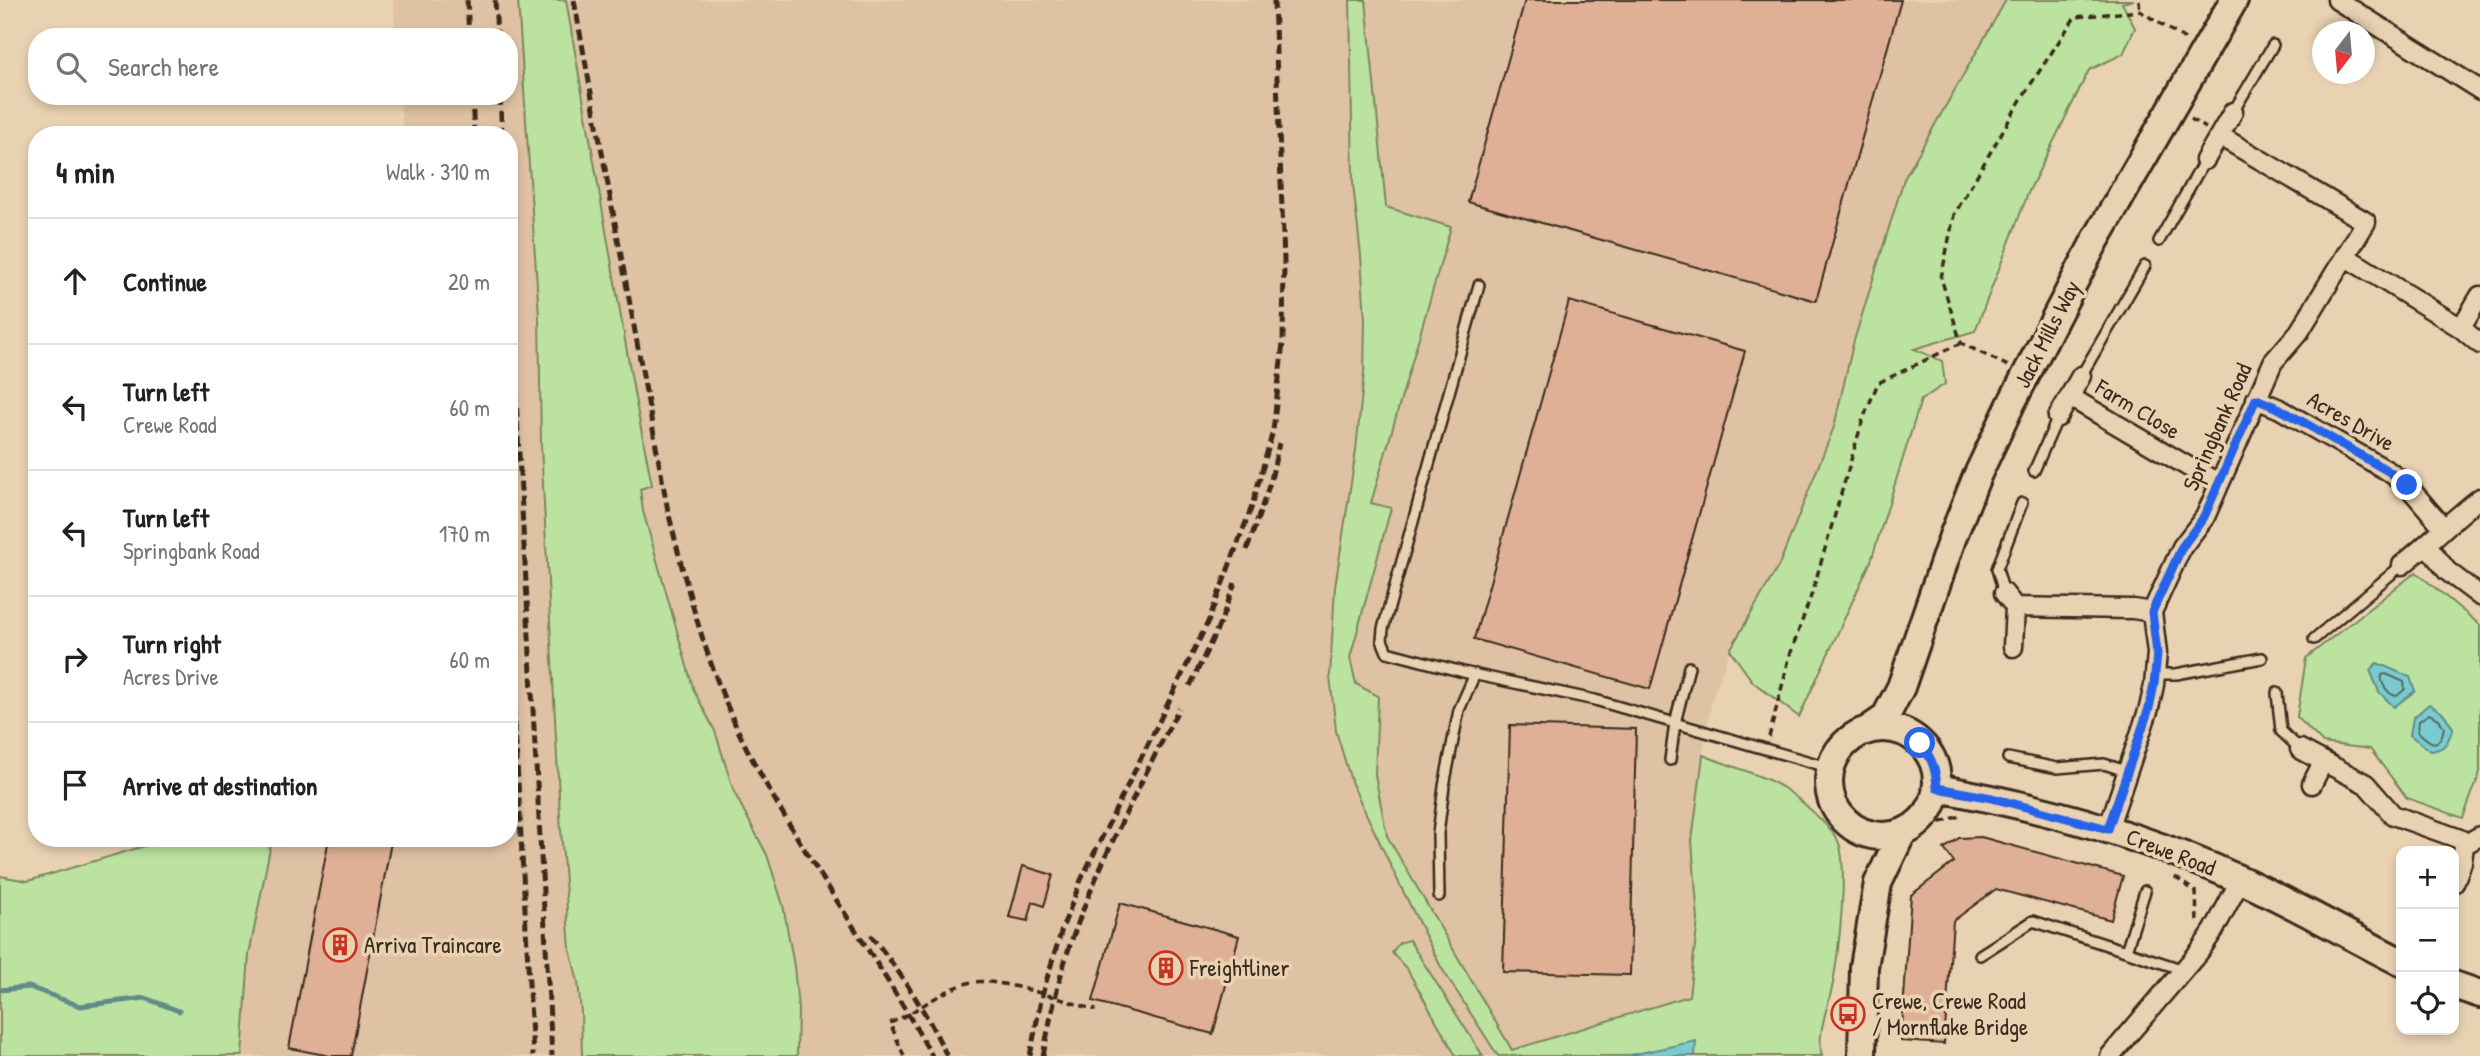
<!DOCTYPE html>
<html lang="en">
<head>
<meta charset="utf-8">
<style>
  body { margin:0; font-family:"Patrick Hand",sans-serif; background:#f6f6f6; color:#202124 }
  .controls { position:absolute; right:21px; bottom:21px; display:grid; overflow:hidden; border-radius:14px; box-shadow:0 4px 10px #0003 }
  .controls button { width:63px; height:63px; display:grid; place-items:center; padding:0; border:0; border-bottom:2px solid #e0e0e0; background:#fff; color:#202124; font:35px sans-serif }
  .compass { position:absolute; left:2312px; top:21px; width:63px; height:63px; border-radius:50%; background:#fff; box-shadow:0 4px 10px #0003; rotate:196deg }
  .stop { position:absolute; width:21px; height:21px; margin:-16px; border:5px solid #2563eb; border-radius:50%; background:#fff }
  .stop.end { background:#2563eb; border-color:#fff; box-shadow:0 2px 7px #0008 }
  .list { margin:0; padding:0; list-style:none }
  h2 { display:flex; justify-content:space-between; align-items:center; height:91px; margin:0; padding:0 28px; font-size:30px }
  h2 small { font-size:23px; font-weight:400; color:#757577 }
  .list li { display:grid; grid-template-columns:46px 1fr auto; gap:21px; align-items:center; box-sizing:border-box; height:126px; padding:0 28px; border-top:2px solid #e0e0e0 }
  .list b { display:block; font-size:26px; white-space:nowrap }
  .list p { margin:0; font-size:23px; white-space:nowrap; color:#757577 }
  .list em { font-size:23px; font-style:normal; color:#757577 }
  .icon { flex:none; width:38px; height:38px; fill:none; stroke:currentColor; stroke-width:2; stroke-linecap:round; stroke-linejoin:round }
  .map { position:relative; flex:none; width:2480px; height:1056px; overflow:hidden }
  .search { position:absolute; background:#fff; box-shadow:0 4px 10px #0003; left:28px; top:28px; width:490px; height:77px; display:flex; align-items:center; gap:18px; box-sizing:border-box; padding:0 24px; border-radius:28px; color:#757577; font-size:26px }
  .panel { position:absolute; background:#fff; box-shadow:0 4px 10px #0003; left:28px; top:126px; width:490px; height:721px; border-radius:28px }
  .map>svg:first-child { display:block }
  .built { fill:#dfc2a3 }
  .green { fill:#bbe39f; stroke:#7b865e; stroke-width:2 }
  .water { fill:#7acbd0; stroke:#618b89; stroke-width:2 }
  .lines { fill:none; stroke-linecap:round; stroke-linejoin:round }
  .shore { stroke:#546a65; stroke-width:2 }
  .stream { stroke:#618b89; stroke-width:5 }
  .building { fill:#dfb095; stroke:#3b2a1e; stroke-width:2 }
  .lane-casing { stroke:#3b2a1e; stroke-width:14 }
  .street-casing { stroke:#3b2a1e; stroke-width:23 }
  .secondary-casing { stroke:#3b2a1e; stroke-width:32 }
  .path { stroke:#3b2a1e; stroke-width:3.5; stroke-dasharray:7 5; stroke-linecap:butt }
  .lane { stroke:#e9d2b2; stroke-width:9 }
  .street { stroke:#e9d2b2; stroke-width:18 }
  .secondary { stroke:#e9d2b2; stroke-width:26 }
  .rail { stroke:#3b2a1e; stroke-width:5; stroke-dasharray:10 5; stroke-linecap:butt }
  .route { stroke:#2563eb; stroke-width:9 }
  .labels { text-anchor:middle; stroke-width:7; stroke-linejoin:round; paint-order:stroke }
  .street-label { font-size:23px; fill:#3b2a1e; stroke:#e9d2b2 }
  .poi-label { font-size:23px; fill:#3b2a1e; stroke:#e9d2b2; text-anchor:start }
</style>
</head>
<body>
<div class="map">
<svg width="2480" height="1056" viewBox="0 0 2480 1056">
  <rect width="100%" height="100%" fill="#e9d2b2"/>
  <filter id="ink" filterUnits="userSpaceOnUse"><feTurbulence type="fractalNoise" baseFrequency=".0143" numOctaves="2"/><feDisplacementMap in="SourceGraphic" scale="14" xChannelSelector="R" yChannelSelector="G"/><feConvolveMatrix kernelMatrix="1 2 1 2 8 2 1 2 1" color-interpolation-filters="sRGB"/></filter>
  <g filter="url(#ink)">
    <path class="built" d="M393 0H1350L1353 184 1361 256 1365 320 1364 373 1356 450 1335 587 1330 676 1336 731 1352 784 1402 890 1441 967 1498 1056H135L242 838H509V135H403L400 96H509V37H396Z
      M1366 0H2006L1957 85 1853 344 1834 427 1779 565 1730 650 1712 699 1700 770 1692 841 1698 920 1689 996 1512 1051 1387 836 1375 775 1378 696 1356 684 1350 658 1391 508 1370 503 1451 227 1386 207Z"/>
    <path class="green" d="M518 0H566L635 398 652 485 640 489 643 511 694 691 715 731 734 792 767 855 783 905 794 966 798 1009 797 1056H582L581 1012 578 982 570 949 560 816 541 445 539 316Z
      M1350 0H1366L1386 207 1451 227 1371 503 1391 508 1350 658 1356 684 1378 696 1375 775 1387 836 1512 1050 1689 996 1698 920 1692 841 1703 755C1724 764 1765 776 1782 787 1799 798 1826 822 1837 839 1850 861 1838 955 1833 983 1829 1005 1816 1034 1822 1056H1498L1441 967 1399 883 1352 784 1336 731 1330 676 1335 587 1356 450 1364 373 1365 320 1361 256 1353 184Z
      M2006 0H2134L2122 3 2135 28 2123 54 2089 70 2029 191 1975 331 1914 349 1942 361 1945 384 1921 400 1871 561 1799 717 1753 682 1730 650 1779 565 1834 427 1853 344 1904 179Z
      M2416 572 2480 625V772L2463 818 2407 798 2370 749 2323 743 2297 717 2306 658Z
      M152 838H272L249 955 242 1056H0V876L28 881 148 845Z
      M1409 940 1483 1056H1456L1407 969 1392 953 1399 943Z"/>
    <path class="water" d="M2377 663 2410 677 2415 691 2394 707 2379 692 2370 670Z
      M2429 704 2444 714 2453 728C2448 742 2446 749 2431 751L2410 735 2413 718Z
      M1696 1041 1695 1056H1626Z"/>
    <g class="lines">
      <path class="shore" d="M2386 674 2404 682 2405 689 2397 696C2388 695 2380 683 2382 675Z
        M2429 714 2439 719 2444 728C2439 750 2431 744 2418 732L2419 721Z"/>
      <path class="stream" d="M0 990 29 987 80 1006 145 998 179 1011"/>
    </g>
    <path class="building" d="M1525 0H1901L1816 301 1468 202Z
      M1569 301 1745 351 1650 689 1474 639Z
      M1510 725 1636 729 1630 975 1503 972Z
      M1981 837 2123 876 2111 920 1996 889 1953 921 1944 1044 1901 1041 1911 895 1954 862 1944 849 1959 838Z
      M329 838H371L391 842 351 1056H330L289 1048Z
      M1023 866 1053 875 1044 906 1033 902 1028 921 1009 917Z
      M1120 903 1239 936 1213 1034 1093 1001Z"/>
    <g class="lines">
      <defs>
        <path id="lane" d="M2233 112 2273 45
          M2159 241 2205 160
          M1479 285 1383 629 1382 640 1387 652 1463 672 1595 700 1831 768
          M2081 376 2145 266
          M2034 471 2058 417
          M2004 593 1997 569 2022 503
          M2314 639 2402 565
          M2156 674H2176L2262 658
          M2277 693 2281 731 2300 749
          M2008 758 2057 768 2104 764 2126 771
          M1670 760 1675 723 1689 667
          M1439 896 1438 834 1444 786 1459 710 1475 674
          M2126 951 2145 891
          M1980 955 2033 921 2184 970"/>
        <path id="street" d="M2337 0 2480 90
          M2205 160 2233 112
          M2346 257 2461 328 2480 344
          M2461 328 2480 296
          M2070 397 2199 473 2219 482
          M2256 399 2280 409 2388 471 2407 485 2443 527
          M2058 417 2081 376
          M2427 545 2447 571 2480 596
          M2402 565C2429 543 2453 519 2480 498
          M2004 593 2015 607 2013 647
          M2015 607 2133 609 2152 612
          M2300 749 2366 784 2393 815 2460 839 2464 845 2462 862 2454 883
          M2312 784 2323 762
          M2108 829 2149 708 2154 685 2157 653 2152 612 2182 547 2205 517 2273 362 2299 332 2366 222 2220 136
          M2464 845 2480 836
          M2110 1056 2199 952 2214 930 2241 879"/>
        <path id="secondary" d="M1829 782a54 54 0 1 1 108 0a54 54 0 1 1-108 0Z
          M1866 731 1885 718 1901 687 1953 536 1977 476 2012 402 2094 243 2234 0
          M1937 788C2041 807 2143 835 2239 879 2295 904 2347 935 2401 962
          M2454 985 2480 994
          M1862 1056 1864 967 1878 883 1902 833"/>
      </defs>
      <use href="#lane" class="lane-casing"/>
      <use href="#street" class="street-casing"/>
      <use href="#secondary" class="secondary-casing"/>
      <path class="path" d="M2139 0 2140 11
        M2191 119 2206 128
        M2008 366 1961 343 1941 278 1954 215 2023 96 2075 17 2140 11 2188 41
        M1769 737 1790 655 1812 593 1863 419 1878 383 1961 343
        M1923 837 1932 825 1960 816
        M2175 877 2196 892 2197 922
        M904 1056 890 1023C917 1012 940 991 968 983 994 975 1068 1002 1096 1010"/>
      <use href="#lane" class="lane"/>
      <use href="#street" class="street"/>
      <use href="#secondary" class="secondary"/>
      <path class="rail" d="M467 0 469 37
        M495 0 497 37
        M574 0 668 511C689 598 713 688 756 766 810 866 877 957 932 1056
        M472 96 474 135
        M500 96 502 135
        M509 272 552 1056
        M1247 550 1271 480 1279 443
        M509 618 533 1056
        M1190 686 1221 621 1235 583
        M870 935C901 972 926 1012 947 1056
        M1030 1056 1042 995 1062 929 1081 880 1208 622 1252 506 1273 431 1283 343 1284 261 1274 0
        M1043 1056C1051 1014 1060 971 1075 931 1103 854 1142 781 1179 708"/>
    </g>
  </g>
  <g class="lines" filter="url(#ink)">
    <path class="route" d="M1920 743C1932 758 1936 769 1937 788L1992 798 2108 829 2149 708 2154 685 2157 653 2152 612 2182 547 2204 517 2256 399 2280 409 2388 471 2407 485"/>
  </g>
  <defs>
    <symbol id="building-ring" viewBox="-11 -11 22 22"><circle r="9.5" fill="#e9d2b2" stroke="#c8321e" stroke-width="1.5"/><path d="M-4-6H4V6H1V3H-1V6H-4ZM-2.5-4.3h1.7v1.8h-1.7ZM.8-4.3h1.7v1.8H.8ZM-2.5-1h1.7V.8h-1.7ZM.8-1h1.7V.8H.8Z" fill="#c8321e"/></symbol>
    <symbol id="bus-ring" viewBox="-11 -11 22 22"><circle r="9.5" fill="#e9d2b2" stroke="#c8321e" stroke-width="1.5"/><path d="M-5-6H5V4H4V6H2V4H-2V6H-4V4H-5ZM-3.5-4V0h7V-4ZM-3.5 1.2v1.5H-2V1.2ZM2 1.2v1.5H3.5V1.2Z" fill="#c8321e"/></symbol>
  </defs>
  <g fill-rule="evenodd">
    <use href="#building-ring" x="321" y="926" width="38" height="38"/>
    <use href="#building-ring" x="1147" y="949" width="38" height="38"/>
    <use href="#bus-ring" x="1829" y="995" width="38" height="38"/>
  </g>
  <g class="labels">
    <g class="street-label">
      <text transform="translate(2047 334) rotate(-63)" y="8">Jack Mills Way</text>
      <text transform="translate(2138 409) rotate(31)" y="8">Farm Close</text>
      <text transform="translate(2351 421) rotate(30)" y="8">Acres Drive</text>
      <text transform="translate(2217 427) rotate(-66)" y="8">Springbank Road</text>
      <text transform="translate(2171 852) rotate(21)" y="8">Crewe Road</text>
    </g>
    <g class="poi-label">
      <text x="364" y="953">Arriva Traincare</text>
      <text x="1190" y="976">Freightliner</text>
      <text x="1872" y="1009">Crewe, Crewe Road<tspan x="1872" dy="26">/ Mornflake Bridge</tspan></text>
    </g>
  </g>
</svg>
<div class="controls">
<button>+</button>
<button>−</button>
<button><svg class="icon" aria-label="locate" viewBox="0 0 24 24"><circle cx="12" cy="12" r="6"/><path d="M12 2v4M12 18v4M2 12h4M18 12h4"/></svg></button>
</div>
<svg class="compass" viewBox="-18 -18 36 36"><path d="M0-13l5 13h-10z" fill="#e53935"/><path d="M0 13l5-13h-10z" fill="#757577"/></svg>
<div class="stop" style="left:1920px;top:743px"></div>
<div class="stop end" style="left:2407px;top:485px"></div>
<div class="search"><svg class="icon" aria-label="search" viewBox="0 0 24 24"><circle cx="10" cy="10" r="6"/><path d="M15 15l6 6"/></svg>Search here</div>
<section class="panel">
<h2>4 min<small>Walk · 310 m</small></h2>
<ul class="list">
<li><svg class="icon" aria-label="ahead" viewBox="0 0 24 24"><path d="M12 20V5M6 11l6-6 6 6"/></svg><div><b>Continue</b></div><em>20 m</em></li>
<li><svg class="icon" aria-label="left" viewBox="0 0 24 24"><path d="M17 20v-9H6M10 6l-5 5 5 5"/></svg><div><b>Turn left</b><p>Crewe Road</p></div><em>60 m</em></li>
<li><svg class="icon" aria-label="left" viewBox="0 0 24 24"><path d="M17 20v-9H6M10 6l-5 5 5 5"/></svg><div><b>Turn left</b><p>Springbank Road</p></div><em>170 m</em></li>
<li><svg class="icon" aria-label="right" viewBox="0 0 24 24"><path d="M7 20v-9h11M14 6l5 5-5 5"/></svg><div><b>Turn right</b><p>Acres Drive</p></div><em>60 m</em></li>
<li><svg class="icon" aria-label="arrive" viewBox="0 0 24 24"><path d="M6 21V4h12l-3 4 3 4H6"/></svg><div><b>Arrive at destination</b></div></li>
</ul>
</section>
</div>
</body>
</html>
